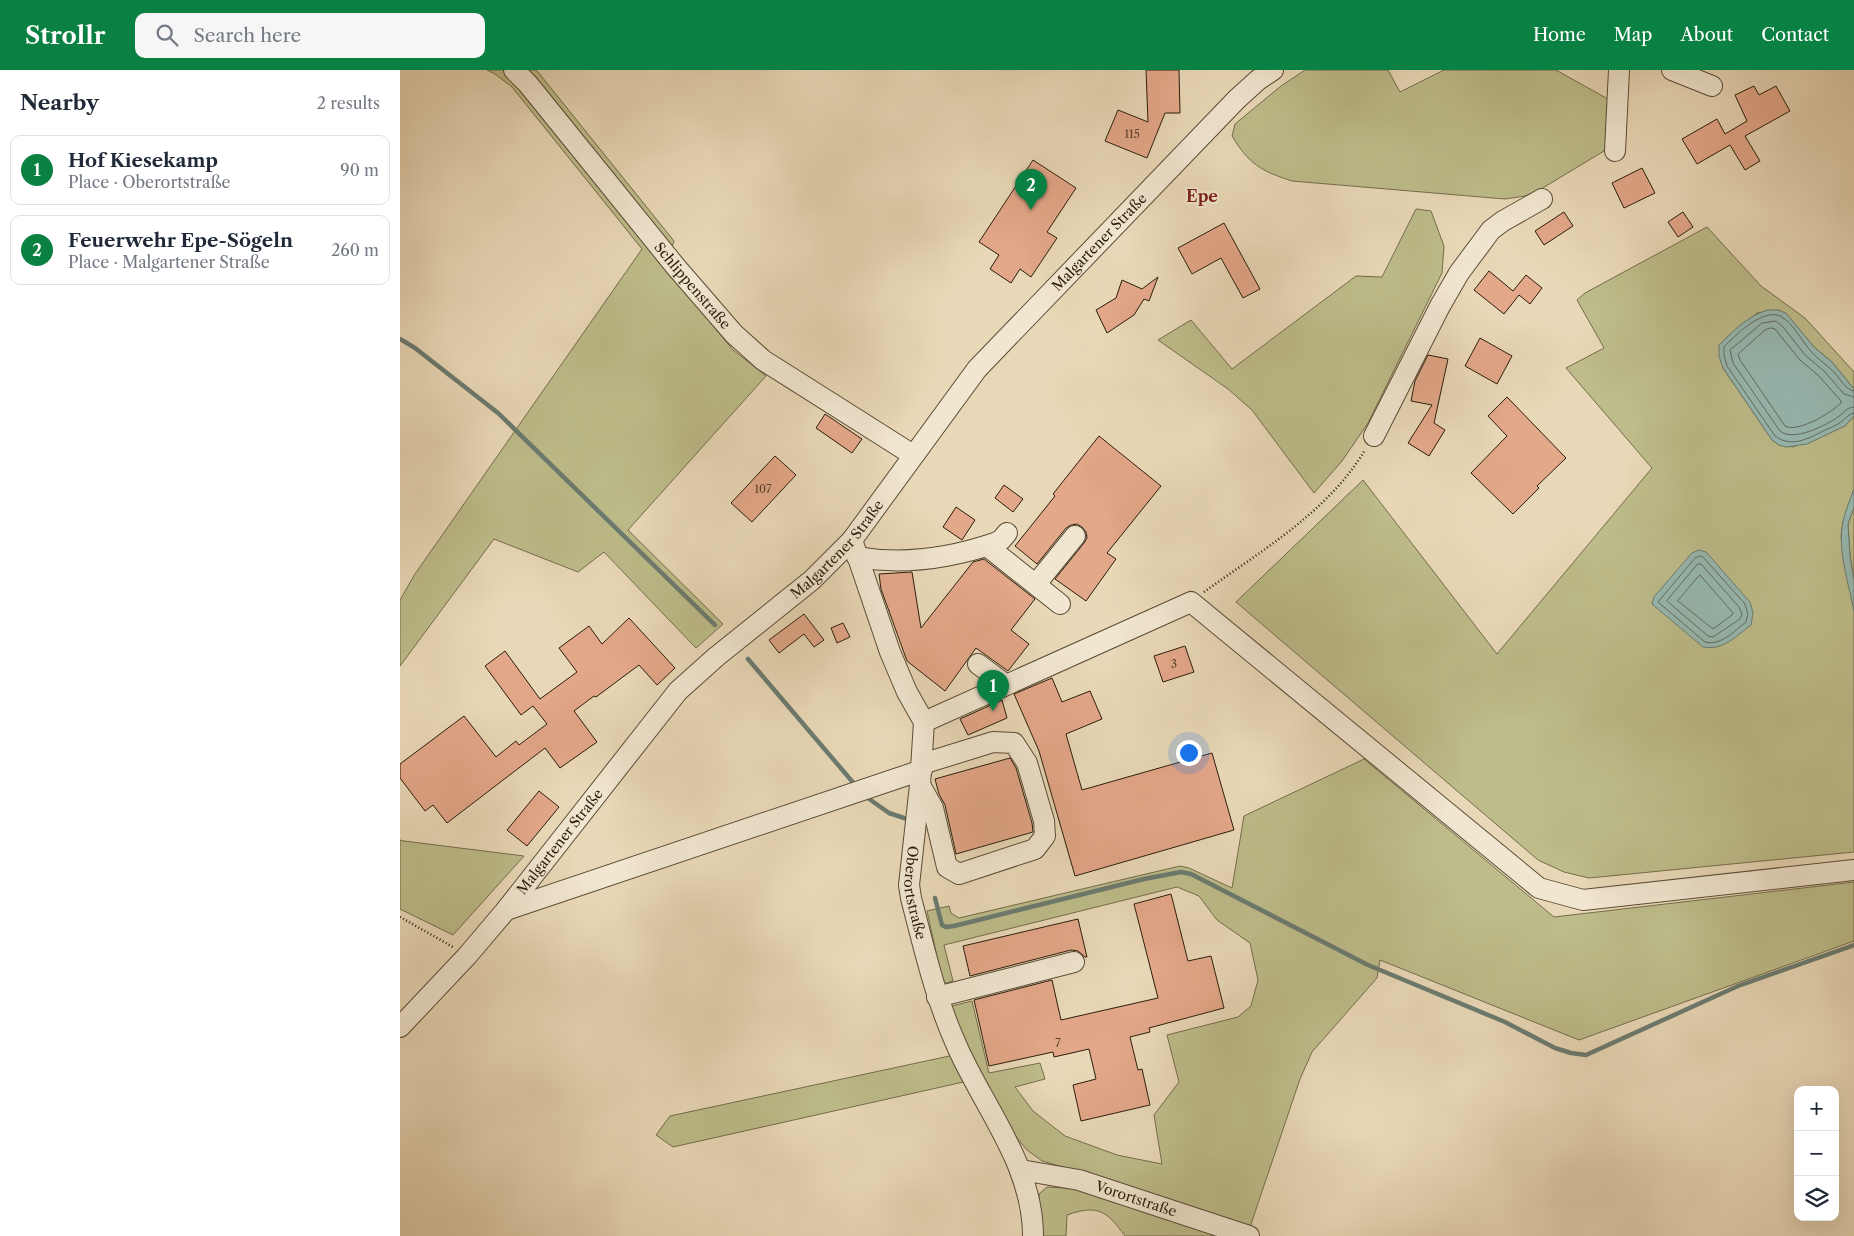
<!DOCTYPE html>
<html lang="en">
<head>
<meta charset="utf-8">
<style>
  body { margin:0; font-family:"Libre Caslon Text",serif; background:#f6f6f7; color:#1f2937 }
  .controls { position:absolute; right:15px; bottom:15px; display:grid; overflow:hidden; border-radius:10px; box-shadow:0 5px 20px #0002 }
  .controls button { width:45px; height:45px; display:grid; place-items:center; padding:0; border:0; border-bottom:1px solid #e0e1e3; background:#fff; color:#1f2937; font:25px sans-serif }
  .you { position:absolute; left:788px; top:682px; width:18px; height:18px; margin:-12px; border:4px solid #fff; border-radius:50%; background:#1a73e8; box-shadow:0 0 0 8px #1a73e833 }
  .badge { display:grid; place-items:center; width:32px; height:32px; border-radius:50%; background:#0b8043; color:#fff; font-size:16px; font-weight:700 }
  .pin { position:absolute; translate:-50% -41px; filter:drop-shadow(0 1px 2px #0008) }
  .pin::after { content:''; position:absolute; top:26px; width:18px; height:15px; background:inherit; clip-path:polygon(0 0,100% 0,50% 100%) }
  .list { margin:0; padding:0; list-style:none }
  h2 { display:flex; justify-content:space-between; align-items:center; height:65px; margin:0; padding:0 20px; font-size:21px }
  h2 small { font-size:16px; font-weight:400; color:#747a83 }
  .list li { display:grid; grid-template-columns:32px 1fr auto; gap:15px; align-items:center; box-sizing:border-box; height:70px; margin:0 10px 10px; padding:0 10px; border:1px solid #e0e1e3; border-radius:10px }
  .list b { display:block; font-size:19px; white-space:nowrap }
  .list p { margin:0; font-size:16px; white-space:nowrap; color:#747a83 }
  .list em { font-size:16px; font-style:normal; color:#747a83 }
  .icon { flex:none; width:28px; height:28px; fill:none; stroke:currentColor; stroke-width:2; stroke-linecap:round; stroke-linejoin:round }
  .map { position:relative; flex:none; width:1454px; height:1166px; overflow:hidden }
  header { display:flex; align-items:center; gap:30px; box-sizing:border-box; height:70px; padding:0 25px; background:#0b8043; color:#fff }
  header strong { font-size:24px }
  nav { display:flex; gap:28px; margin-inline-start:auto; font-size:18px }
  .search { width:350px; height:45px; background:#f6f6f7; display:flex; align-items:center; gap:12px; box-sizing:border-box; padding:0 18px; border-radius:10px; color:#747a83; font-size:19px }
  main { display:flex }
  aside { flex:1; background:#fff }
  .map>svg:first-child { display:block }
  .green { fill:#bdbc8a; stroke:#746c4b }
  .water { fill:#97b9b2; stroke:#6b7b70 }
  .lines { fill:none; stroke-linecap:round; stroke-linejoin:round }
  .shore { stroke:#606b5f; stroke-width:1 }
  .stream { stroke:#6b7b70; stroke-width:4.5 }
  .building { fill:#e3a789; stroke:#2a1d0c }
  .minor-casing { stroke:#5a4c37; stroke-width:22 }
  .path { stroke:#2a1d0c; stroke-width:2.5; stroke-dasharray:1 2.5; stroke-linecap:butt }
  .minor { stroke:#f1e6d0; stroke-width:20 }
  .labels { text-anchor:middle; stroke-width:4; stroke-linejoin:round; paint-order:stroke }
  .number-label { font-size:11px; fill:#58402b }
  .street-label { font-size:14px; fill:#2a1d0c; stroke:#f1e6d0 }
  .quarter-label { font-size:16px; font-weight:bold; fill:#7a1f14; stroke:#f1e6d0 }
</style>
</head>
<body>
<header>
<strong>Strollr</strong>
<div class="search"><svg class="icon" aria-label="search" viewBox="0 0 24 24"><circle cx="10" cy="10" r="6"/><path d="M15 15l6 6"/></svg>Search here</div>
<nav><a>Home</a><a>Map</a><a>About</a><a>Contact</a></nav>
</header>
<main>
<aside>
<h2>Nearby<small>2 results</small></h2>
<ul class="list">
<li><span class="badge">1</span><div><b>Hof Kiesekamp</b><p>Place · Oberortstraße</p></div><em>90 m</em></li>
<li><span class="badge">2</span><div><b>Feuerwehr Epe-Sögeln</b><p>Place · Malgartener Straße</p></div><em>260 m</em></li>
</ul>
</aside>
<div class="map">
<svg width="1454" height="1166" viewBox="0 0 1454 1166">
  <rect width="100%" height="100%" fill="#e9d8b7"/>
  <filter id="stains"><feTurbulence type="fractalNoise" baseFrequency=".004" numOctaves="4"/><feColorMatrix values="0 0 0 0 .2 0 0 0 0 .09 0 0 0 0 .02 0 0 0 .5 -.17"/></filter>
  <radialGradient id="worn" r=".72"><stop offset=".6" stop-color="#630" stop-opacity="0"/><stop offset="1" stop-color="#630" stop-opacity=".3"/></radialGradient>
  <path class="green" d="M87 0H136L138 2 274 171 265 197 333 280 366 306 228 460 323 554 296 578 204 482 178 502 94 469 0 596V530L15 504 242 179 112 17 95 4Z
    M905 0H988L1000 22 1044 0H1156L1208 29V72L1204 81 1136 122 1125 126 1105 129 892 111C861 101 849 94 832 66L835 54 881 16Z
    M1016 139 1031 141 1044 176 1042 203 968 353 942 391 914 423 852 340 828 319 758 270 791 250 832 299 956 206 982 207Z
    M1307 157 1361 216 1405 248 1454 302V319L1432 292 1414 277 1386 244 1378 240 1357 243 1319 275 1323 298 1372 370 1379 375 1393 377 1445 356 1454 346V419L1443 452 1441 466 1443 483 1454 541V782L1189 808 1164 802 1138 790 836 532 963 410 1097 584 1252 398 1166 298 1204 278 1177 230 1185 223Z
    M1454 437V510L1450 486 1448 454Z
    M964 689 1154 847 1454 812V871L1179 970 980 890 977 908 912 982 900 1009 850 1157 687 1104 642 1091 627 1080 600 1048 559 962 552 936 572 931 589 1003 640 993 645 1009 615 1017 633 1041 665 1066 717 1085 762 1094 754 1045 779 1012 767 965 838 947 851 936 858 910 850 873 817 850 799 826 777 817 544 875 553 911 543 914 527 841 549 836 551 843 559 848 780 796 789 798 832 818 844 746Z
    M0 770 4 771 124 786 53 865 0 839Z
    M554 985 568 1011 273 1077 256 1065 270 1046Z
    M647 1117 682 1119 829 1166H725C707 1141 698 1134 667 1145L666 1166H641L639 1124Z"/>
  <path class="water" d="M1368 240H1378L1386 243 1414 277 1432 292 1454 319V346L1445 356 1407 374 1386 377 1379 375 1372 370 1323 298 1319 286V275C1333 261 1349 245 1368 240Z
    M1454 419V437L1448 454 1450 486 1454 510V541C1449 515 1437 479 1443 452 1445 441 1450 430 1454 419Z
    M1299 480 1306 482 1350 532 1353 543 1351 555C1336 566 1323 581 1303 577L1252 534 1254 527 1292 483Z"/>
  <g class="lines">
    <path class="shore" d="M1371 258 1375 259 1400 290 1419 306 1441 331V333C1431 343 1398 363 1385 356L1340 290 1338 284 1365 260Z
      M1454 321C1446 320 1440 309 1435 303 1427 295 1416 288 1409 279 1401 269 1393 254 1382 247 1365 236 1335 265 1324 277V285L1327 296 1375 366C1391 378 1408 369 1423 361 1429 358 1436 356 1441 352 1446 349 1448 344 1454 343
      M1454 327 1444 324 1424 301 1405 285 1383 257 1376 251 1362 253 1330 280 1333 293 1380 361C1393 372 1425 356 1438 347 1444 343 1445 338 1454 337
      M1300 486 1303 487 1345 534 1348 544 1346 552C1334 561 1321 576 1305 572L1258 532 1295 488Z
      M1298 494H1301L1339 537 1342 544 1340 549 1313 567 1308 566 1267 531Z
      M1300 505 1333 543 1332 545 1313 559 1278 531Z"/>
    <path class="stream" d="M0 269 15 278 98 343 315 555
      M348 589 456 716
      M465 726 489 743 507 749
      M535 828 542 855 546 857 554 856 744 809 781 802 791 804 968 895 1105 952 1155 978 1171 983 1186 985 1338 916 1454 875"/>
  </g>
  <path class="building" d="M746 0H779L780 43H765L747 88 705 71 718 40 748 52Z
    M1354 16 1359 25 1376 16 1390 41 1345 66 1360 91 1345 100 1330 75 1297 94 1282 69 1317 49 1325 64 1347 51 1335 25Z
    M633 90 676 118 647 162 657 168 631 207 620 199 611 213 590 199 599 185 579 172Z
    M1242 98 1255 123 1224 138 1212 113Z
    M1164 142 1173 156 1144 175 1135 161Z
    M1283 142 1293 157 1278 167 1268 152Z
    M824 153 860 219 843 228 821 188 792 204 778 178Z
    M1089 201 1113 221 1126 205 1142 218 1130 234 1119 225 1104 244 1074 220Z
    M758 207 749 231 744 229 734 245 707 263 696 240 716 228 722 210 742 219Z
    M1080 268 1112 286 1097 314 1065 296Z
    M1028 285 1048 289 1034 353 1045 360 1029 386 1008 373 1032 335 1011 331 1015 311Z
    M1107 327 1166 388 1137 416 1139 418 1113 444 1071 403 1107 366 1088 346Z
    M425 344 462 369 452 383 416 358Z
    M699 366 761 416 707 483 716 489 686 531 655 509 684 473 687 468 686 462 682 457 677 454 671 455 666 458 637 494 615 476 655 426 653 424Z
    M375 386 396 405 352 452 331 433Z
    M604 415 623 429 613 442 595 428Z
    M556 437 575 450 562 470 543 457Z
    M584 489 635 529 611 560 629 574 608 601 576 578 545 621 507 591 481 519 479 504 512 502 521 558 573 492Z
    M404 544 424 570 414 577 404 564 379 583 369 570Z
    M229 548 275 598 257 615 239 595 196 627 194 626 174 641 197 672 160 698 145 678 47 753 33 735 25 741 0 708V694L64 646 96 687 116 671 119 675 147 654 133 636 121 645 85 596 105 581 140 629 177 602 159 578 189 556 202 574Z
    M443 553 450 567 437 573 431 558Z
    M785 576 794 602 763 612 754 586Z
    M652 608 662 632 690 621 702 649 666 664 682 720 812 683 834 760 675 806 639 681 614 624Z
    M602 630 607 648 568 665 560 649Z
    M610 688 616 698 632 753 633 762 556 784 545 735 539 724 535 709Z
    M139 721 159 737 127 776 107 760Z
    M771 824 788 891 811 886 824 938 749 958 750 962 730 967 738 1000 742 999 750 1035 681 1051 673 1015 696 1009 689 979 654 987 653 982 589 996 574 930 652 910 661 950 758 928 734 834Z
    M678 849 687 887H685L678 881 671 880 570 906 563 876Z"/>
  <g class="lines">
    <defs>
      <g id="minor">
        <path id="s1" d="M114 0 128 14 276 197 334 264 363 290 513 385"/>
        <path d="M1272 0 1312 16"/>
        <path d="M1215 81 1219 0"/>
        <path d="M974 366 1040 236 1059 203 1091 160 1103 151 1142 129"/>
        <path id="s2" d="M452 470 490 582 507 622 524 652 520 715 509 815 511 828C524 878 535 927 556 974 583 1037 633 1094 633 1166"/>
        <path d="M587 476 660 534"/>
        <path d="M457 487C503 495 551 488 595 473L601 470 607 463"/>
        <path d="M636 514 675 466"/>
        <path d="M578 594 606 615"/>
        <path d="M524 652 791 532 1139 818 1183 830 1454 800"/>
        <path d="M520 715 533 738 547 797 559 804 635 779 645 766 644 751 627 693 614 673 593 672 522 694"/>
        <path d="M106 840 522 700"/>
        <path d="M537 927 674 892"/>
        <path id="s3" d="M0 957 67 886 106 840 278 621 316 587 412 510 452 470 577 299 837 29 858 10 873 0"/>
        <path id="s4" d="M621 1100 679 1110 849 1166"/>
      </g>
    </defs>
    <use href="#minor" class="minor-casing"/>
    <path class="path" d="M804 522C862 480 927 443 965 380
      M0 847 53 877"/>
    <use href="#minor" class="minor"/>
  </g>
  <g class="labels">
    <g class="number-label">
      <text x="732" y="68">115</text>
      <text x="363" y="423">107</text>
      <text x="774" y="598">3</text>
      <text x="658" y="977">7</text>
    </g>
    <g class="street-label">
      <text dy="5" stroke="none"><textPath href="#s3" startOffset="1055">Malgartener Straße</textPath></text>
      <text dy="5" stroke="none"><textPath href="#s1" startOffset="280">Schlippenstraße</textPath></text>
      <text dy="5" stroke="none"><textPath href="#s3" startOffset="650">Malgartener Straße</textPath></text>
      <text dy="5" stroke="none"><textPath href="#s3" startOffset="245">Malgartener Straße</textPath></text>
      <text dy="5" stroke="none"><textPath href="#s2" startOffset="368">Oberortstraße</textPath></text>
      <text dy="5" stroke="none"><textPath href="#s4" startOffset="119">Vorortstraße</textPath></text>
    </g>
    <g class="quarter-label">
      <text x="802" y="132">Epe</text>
    </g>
  </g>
  <rect width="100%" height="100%" filter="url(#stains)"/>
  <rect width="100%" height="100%" fill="url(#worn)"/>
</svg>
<div class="controls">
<button>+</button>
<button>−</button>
<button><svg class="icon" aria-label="layers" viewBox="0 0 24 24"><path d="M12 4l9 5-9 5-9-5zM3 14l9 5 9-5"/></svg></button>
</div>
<div class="you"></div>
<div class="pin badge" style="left:593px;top:641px">1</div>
<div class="pin badge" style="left:631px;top:140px">2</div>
</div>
</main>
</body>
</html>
